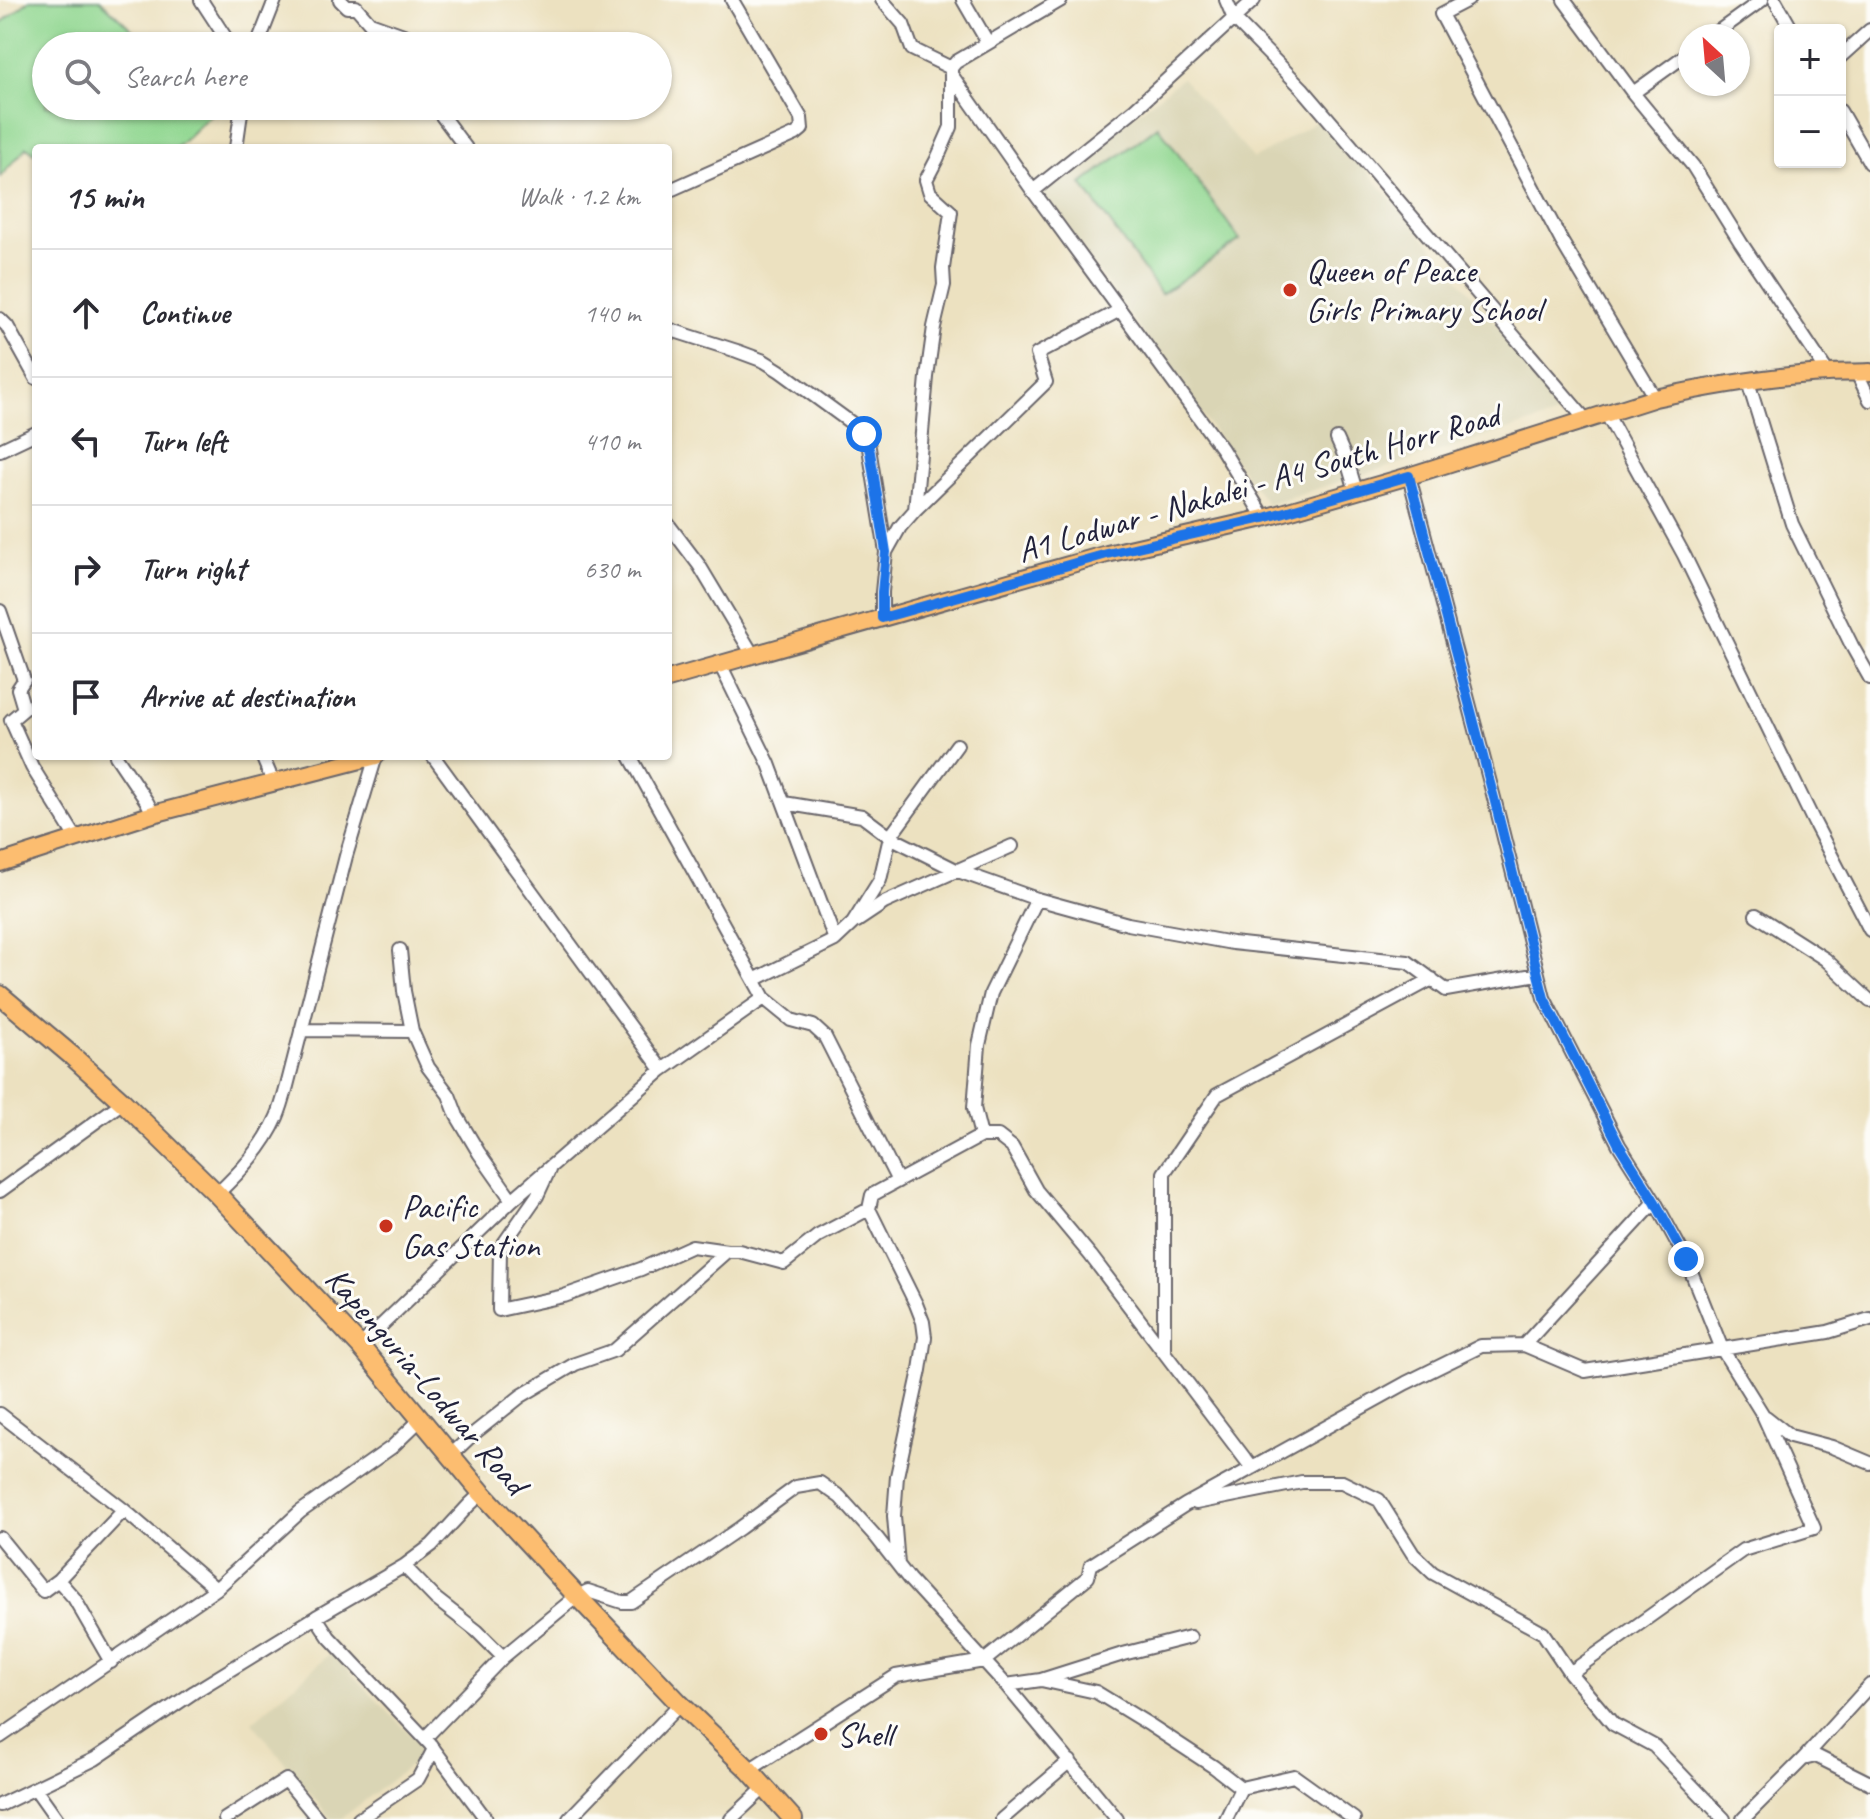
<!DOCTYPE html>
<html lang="en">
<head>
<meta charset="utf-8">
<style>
  body { margin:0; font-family:Caveat,sans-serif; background:#f2f2f3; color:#2b2b33 }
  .controls { position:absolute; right:24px; top:24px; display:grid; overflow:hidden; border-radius:8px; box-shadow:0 2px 6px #0004 }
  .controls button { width:72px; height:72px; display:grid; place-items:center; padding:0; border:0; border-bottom:2px solid #e1e1e2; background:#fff; color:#2b2b33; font:40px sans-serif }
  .compass { position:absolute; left:1678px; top:24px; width:72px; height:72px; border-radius:50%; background:#fff; box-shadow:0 2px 6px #0004; rotate:334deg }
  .stop { position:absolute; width:24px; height:24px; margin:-18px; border:6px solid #1a73e8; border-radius:50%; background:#fff }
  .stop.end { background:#1a73e8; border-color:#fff; box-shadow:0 2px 8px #0008 }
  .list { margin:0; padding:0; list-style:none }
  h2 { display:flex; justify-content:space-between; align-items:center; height:104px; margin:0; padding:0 32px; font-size:34px }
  h2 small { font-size:26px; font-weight:400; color:#7c7c81 }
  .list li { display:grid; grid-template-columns:52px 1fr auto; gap:24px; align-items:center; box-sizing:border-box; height:128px; padding:0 32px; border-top:2px solid #e1e1e2 }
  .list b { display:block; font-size:30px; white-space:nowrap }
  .list em { font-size:26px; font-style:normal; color:#7c7c81 }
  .icon { flex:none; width:44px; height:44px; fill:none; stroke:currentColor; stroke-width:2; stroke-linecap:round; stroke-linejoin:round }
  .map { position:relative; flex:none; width:1870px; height:1819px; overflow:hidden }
  .search { position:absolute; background:#fff; box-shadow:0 2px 6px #0004; left:32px; top:32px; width:640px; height:88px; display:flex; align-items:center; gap:20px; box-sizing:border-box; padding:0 28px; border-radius:44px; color:#7c7c81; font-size:30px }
  .panel { position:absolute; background:#fff; box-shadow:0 2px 6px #0004; left:32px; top:144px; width:640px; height:616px; border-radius:8px }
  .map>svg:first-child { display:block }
  .built { fill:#dad5b5 }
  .green { fill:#91d791; stroke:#5a7c66; stroke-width:2 }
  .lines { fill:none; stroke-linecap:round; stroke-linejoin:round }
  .minor-casing { stroke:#69656a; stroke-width:16 }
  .major-casing { stroke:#69656a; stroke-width:20 }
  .highway-casing { stroke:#69656a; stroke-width:22 }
  .minor { stroke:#fff; stroke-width:12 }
  .major { stroke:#fcbd6f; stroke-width:16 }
  .highway { stroke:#fcbd6f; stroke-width:18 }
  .route { stroke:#1a73e8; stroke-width:10 }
  .poi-dot { fill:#c8321e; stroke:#fdfcf7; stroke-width:3 }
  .labels { text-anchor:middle; stroke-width:6; stroke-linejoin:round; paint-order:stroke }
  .poi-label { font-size:34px; fill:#22223b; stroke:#fdfcf7; text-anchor:start }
  .street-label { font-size:34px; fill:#22223b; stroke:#fdfcf7 }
</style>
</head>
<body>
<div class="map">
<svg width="1870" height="1819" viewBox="0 0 1870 1819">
  <rect width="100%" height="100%" fill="#fdfcf7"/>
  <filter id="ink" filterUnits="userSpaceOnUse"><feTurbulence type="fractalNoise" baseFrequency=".0125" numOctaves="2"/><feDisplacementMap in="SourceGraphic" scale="16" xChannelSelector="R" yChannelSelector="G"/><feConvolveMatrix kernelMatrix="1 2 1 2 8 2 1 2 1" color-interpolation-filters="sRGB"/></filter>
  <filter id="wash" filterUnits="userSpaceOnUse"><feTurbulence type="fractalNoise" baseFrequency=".006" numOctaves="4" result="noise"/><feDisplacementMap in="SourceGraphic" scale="32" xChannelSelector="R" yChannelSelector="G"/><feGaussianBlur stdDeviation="1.8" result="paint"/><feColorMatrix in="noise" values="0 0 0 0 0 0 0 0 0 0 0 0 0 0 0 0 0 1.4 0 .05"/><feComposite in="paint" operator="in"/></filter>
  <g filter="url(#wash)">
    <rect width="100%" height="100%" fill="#ece1c0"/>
    <path class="built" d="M1182 78 1254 159 1322 118 1553 390 1567 412 1267 504 1039 190Z
      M331 1653 427 1752 341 1819H331L252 1722Z"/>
    <path class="green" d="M30 0H100L150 46H46V106H216L218 108 176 148H36V154L27 147 0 177V24Z
      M1158 126 1240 240 1161 294 1082 184Z"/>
  </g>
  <g filter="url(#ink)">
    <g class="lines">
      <defs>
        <path id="minor" d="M201 0 231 46
          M340 0 347 7H356L370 23 434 46
          M882 0 903 24 912 49 951 68
          M963 0 988 43
          M1226 0 1234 19 1302 88 1585 419
          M1468 0 1441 14 1562 242 1655 398
          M1564 0 1633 93 1693 166 1741 243 1828 373
          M1775 0 1792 30
          M1712 36 1762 0
          M257 46 275 0
          M1840 57 1870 30
          M953 77 1033 191 1222 449 1264 518
          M1633 93 1690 52
          M437 106 439 112 466 148
          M1840 111 1870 163
          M236 148 242 106
          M668 191 796 134 802 129 801 118 732 0
          M1033 191 1135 109 1254 0
          M0 319 7 326 36 378
          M668 329 737 351 764 361 780 371 861 430 868 442 886 552
          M1857 373 1870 400
          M1748 382 1792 524 1852 646 1870 678
          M1606 413 1684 555 1814 822 1870 930
          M1337 439 1348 464 1356 491
          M0 450 36 433
          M1409 476 1494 798 1544 998 1619 1145 1655 1202 1686 1259 1722 1349 1763 1415 1814 1528 1743 1550 1570 1673
          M915 510 927 377 934 327 944 285 943 268 951 212 930 193 926 180 937 159 951 127V68L956 62 1061 0
          M668 524 699 565 753 655
          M0 611 24 680 18 689 24 709 11 720 32 767 76 838
          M882 618V592L886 552 900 527 915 510 1046 382 1037 354 1120 310
          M720 664 769 764 835 940 754 980
          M116 756 147 802 153 814
          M262 756 274 784
          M433 756 662 1070 764 998
          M630 756 764 998 791 1020 813 1026 825 1037 898 1181
          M784 803 862 816 890 837 958 871 1037 899 1128 924 1232 943 1408 962 1446 990 1538 974
          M1756 915 1825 959 1870 1001
          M857 921 884 903 1012 846
          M835 940 853 923 880 880 890 837 957 745
          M400 950 404 991 412 1031 428 1067 449 1095 457 1116 479 1153 512 1200
          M301 1030 412 1031
          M981 1136 974 1108 979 1045 991 993 1037 899
          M549 1170 537 1196 500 1249 499 1310 564 1296 641 1269 692 1246 727 1251
          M0 1191 123 1102
          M217 1194C240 1172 264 1147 277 1117 281 1108 284 1097 287 1086L346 856 376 756
          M869 1209 916 1304 923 1322 925 1337 920 1370 897 1476 894 1516 898 1565
          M1524 1345 1585 1371 1828 1332 1870 1319
          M360 1346 512 1200 662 1070
          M1164 1352V1173L1217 1095 1432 979
          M0 1414 124 1510 216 1589
          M1766 1417 1790 1436 1832 1447 1870 1463
          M450 1456 472 1435 521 1396 575 1364 615 1350 727 1251H739L784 1263 818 1236 869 1209 872 1195 981 1136H998L1012 1147 1036 1190 1091 1256 1252 1468
          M1196 1503 1302 1482H1342L1379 1500 1413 1554 1433 1573 1543 1633 1570 1673 1613 1724 1654 1746 1724 1819
          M0 1538 43 1591 58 1580
          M404 1566 436 1599 477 1631 503 1657
          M316 1617 329 1637 430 1744 486 1819
          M111 1662 74 1598 58 1580 124 1510
          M1041 1680 1096 1692 1150 1725 1214 1767 1241 1788
          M1006 1685 1041 1680 1123 1654 1190 1637
          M0 1737 216 1589 300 1512 392 1447 420 1420
          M425 1738 503 1657 577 1596 588 1591 622 1602H631L740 1528 796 1487 820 1483 840 1497 877 1538 909 1579 1006 1685 1117 1819
          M1803 1759 1870 1685
          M749 1770 896 1676 984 1661 1088 1577 1091 1565 1185 1505 1406 1383 1481 1346 1524 1345 1655 1202
          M35 1788 57 1819
          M1241 1788 1294 1776 1354 1819
          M0 1805 95 1759 194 1692 316 1617 404 1566 432 1545 469 1505 482 1493
          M225 1819 286 1780 318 1819
          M359 1819 418 1779 434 1749
          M569 1819 680 1704
          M731 1819 764 1788
          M1002 1819 1070 1761
          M1226 1819 1241 1788
          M1743 1819 1803 1759 1816 1756 1870 1783"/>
        <path id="major" d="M668 679 1107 554 1264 518 1409 476 1655 398C1711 386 1769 376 1827 373 1841 372 1856 373 1870 372
          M0 863 153 814 376 756"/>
        <path id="highway" d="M0 995 71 1055 123 1102 217 1194 360 1346 482 1493 577 1596 680 1704 749 1770 793 1819"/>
      </defs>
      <use href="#minor" class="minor-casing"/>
      <use href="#major" class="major-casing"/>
      <use href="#highway" class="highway-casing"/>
      <use href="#minor" class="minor"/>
      <use href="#major" class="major"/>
      <use href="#highway" class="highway"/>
    </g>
  </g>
  <g class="lines" filter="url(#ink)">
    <path class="route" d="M864 434 870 452 886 552 882 592V618L1107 554 1264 518 1409 476 1494 798 1544 998 1619 1145 1655 1202 1686 1259"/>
  </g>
  <g class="poi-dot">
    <circle cx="1290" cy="290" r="8"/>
    <circle cx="386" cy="1226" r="8"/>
    <circle cx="821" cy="1734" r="8"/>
  </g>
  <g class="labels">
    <g class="poi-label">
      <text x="1306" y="282">Queen of Peace<tspan x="1306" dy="39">Girls Primary School</tspan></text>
      <text x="402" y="1218">Pacific<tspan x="402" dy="39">Gas Station</tspan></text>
      <text x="837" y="1746">Shell</text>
    </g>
    <g class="street-label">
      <text transform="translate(1258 482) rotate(-16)" y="12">A1 Lodwar - Nakalei - A4 South Horr Road</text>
      <text transform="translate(427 1380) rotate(49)" y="12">Kapenguria-Lodwar Road</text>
    </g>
  </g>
</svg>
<div class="controls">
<button>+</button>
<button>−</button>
</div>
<svg class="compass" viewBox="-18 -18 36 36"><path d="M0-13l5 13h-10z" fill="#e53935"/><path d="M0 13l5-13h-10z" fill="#7c7c81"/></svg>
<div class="stop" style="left:864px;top:434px"></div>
<div class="stop end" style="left:1686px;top:1259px"></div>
<div class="search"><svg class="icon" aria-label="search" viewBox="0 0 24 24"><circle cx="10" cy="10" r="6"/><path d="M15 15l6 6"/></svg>Search here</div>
<section class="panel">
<h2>15 min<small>Walk · 1.2 km</small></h2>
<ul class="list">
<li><svg class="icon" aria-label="ahead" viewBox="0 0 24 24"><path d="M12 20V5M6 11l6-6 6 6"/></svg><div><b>Continue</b></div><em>140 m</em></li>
<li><svg class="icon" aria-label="left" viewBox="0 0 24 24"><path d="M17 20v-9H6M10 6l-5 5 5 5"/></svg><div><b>Turn left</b></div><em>410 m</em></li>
<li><svg class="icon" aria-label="right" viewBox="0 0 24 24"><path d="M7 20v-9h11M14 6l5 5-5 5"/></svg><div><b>Turn right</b></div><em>630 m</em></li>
<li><svg class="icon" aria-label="arrive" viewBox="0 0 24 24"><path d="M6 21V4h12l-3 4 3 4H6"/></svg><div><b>Arrive at destination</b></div></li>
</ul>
</section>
</div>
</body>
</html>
